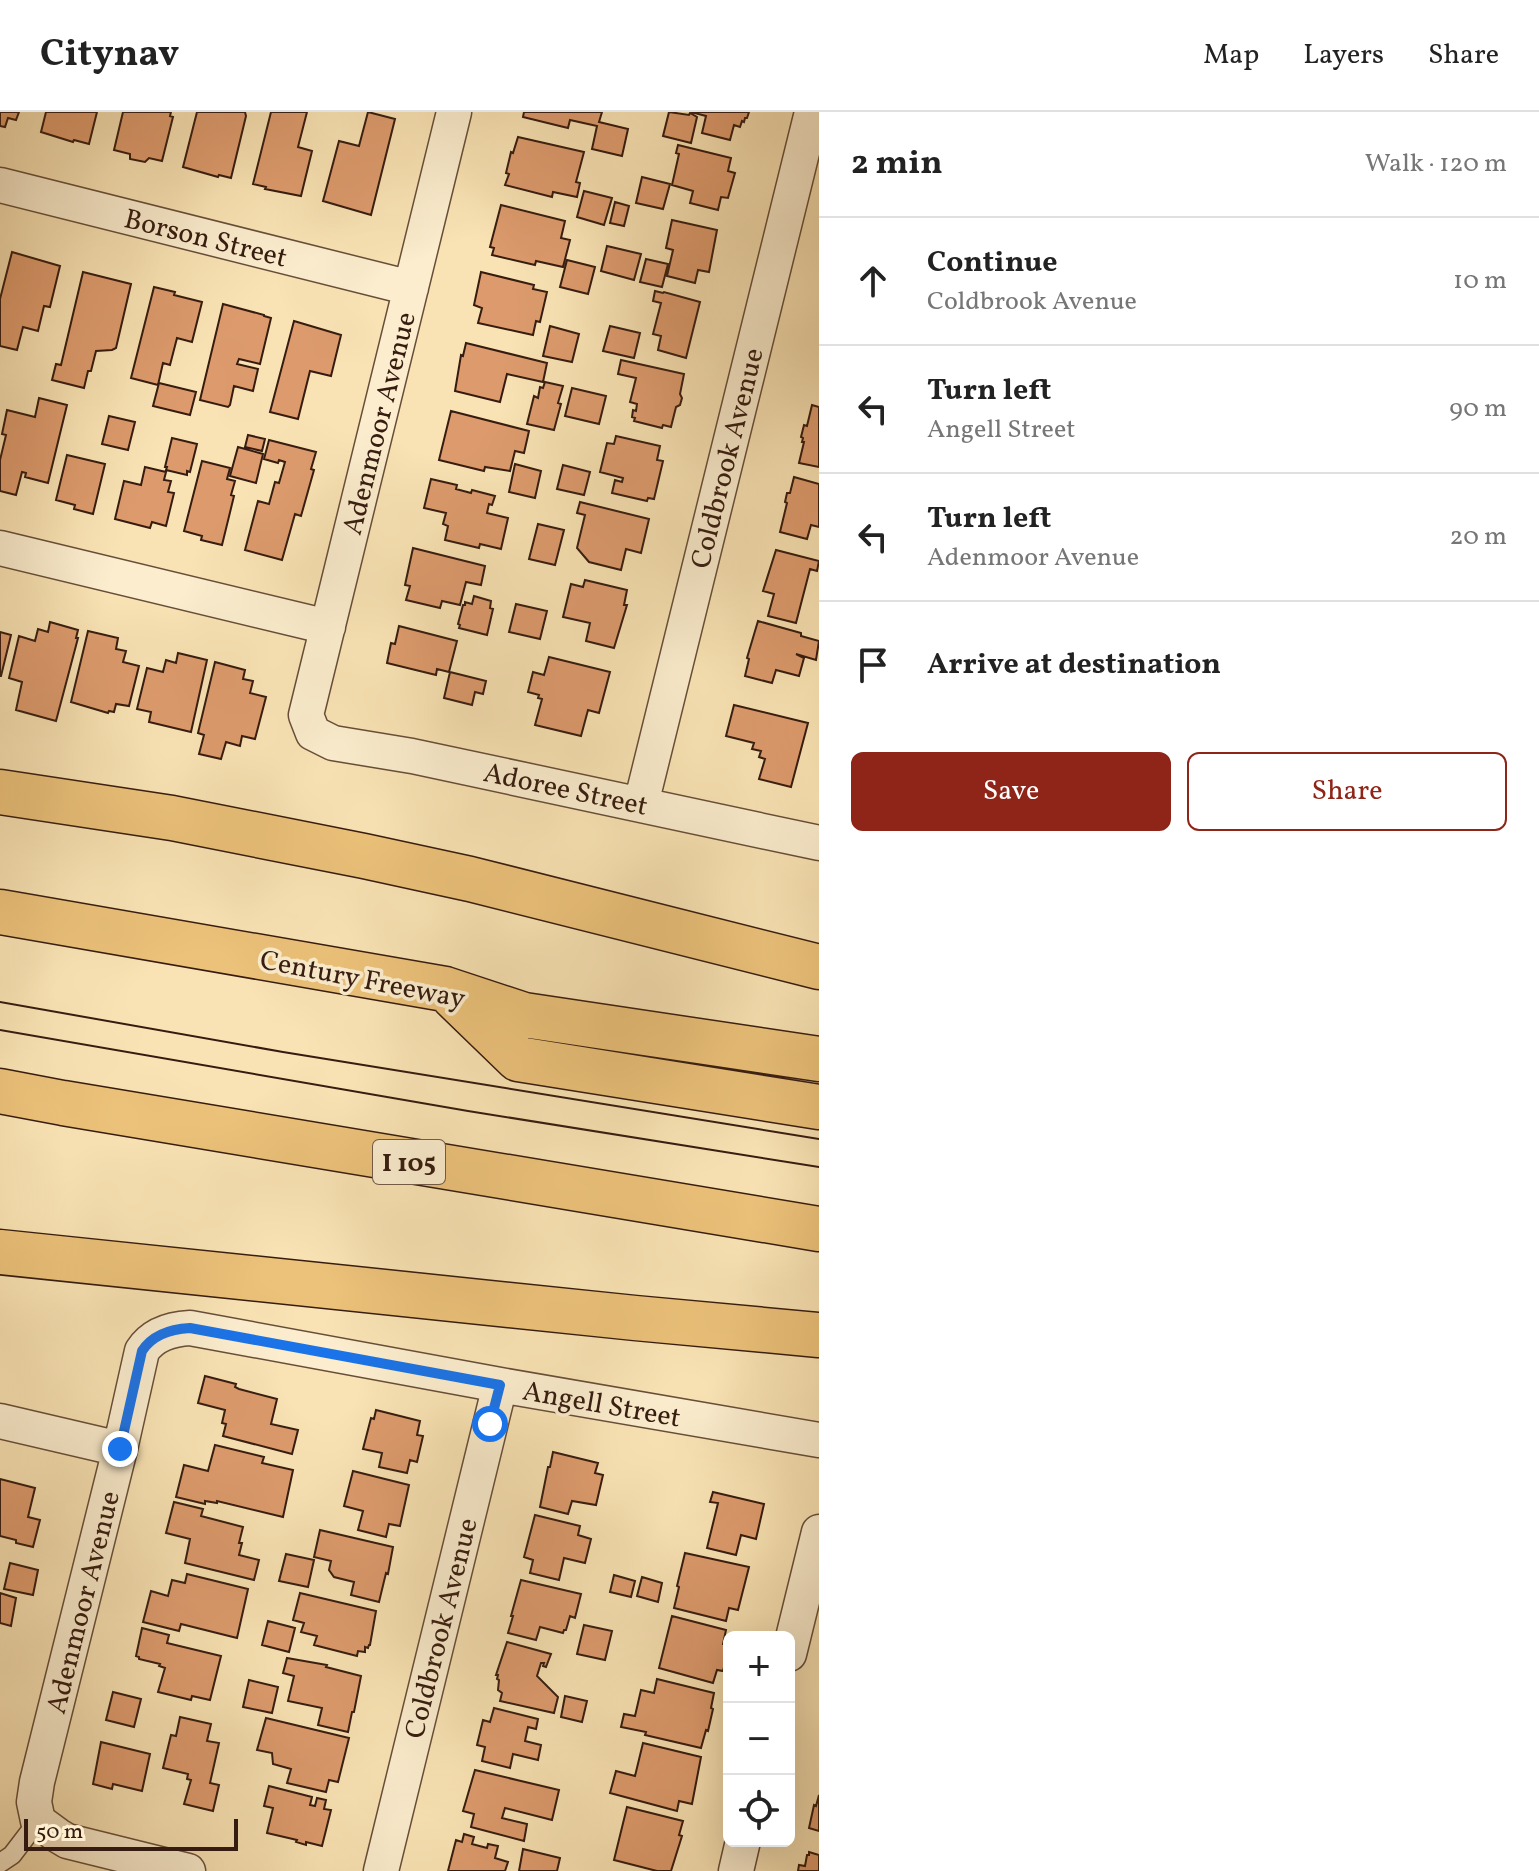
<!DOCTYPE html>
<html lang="en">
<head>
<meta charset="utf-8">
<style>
  body { margin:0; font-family:Vollkorn,serif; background:#f2f2f2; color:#222 }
  .controls { position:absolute; right:24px; bottom:24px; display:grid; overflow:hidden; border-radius:12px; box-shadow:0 8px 32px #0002 }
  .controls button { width:72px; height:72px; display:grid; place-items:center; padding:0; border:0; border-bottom:2px solid #e0e0e0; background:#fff; color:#222; font:40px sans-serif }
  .scale { position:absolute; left:24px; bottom:20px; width:214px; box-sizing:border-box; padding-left:8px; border:4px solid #361c10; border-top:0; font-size:22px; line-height:28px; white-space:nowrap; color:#361c10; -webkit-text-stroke:6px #fbedce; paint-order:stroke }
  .stop { position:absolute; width:24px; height:24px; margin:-18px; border:6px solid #1a73e8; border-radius:50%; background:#fff }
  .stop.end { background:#1a73e8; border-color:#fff; box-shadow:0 2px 8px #0008 }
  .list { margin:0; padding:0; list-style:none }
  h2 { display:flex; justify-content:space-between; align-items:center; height:104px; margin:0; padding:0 32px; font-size:34px }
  h2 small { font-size:26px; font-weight:400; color:#767676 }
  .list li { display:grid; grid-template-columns:52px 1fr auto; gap:24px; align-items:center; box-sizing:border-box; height:128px; padding:0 32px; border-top:2px solid #e0e0e0 }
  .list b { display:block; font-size:30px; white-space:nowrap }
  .list p { margin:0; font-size:26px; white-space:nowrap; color:#767676 }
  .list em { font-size:26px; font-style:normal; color:#767676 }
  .actions { display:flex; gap:16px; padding:24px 32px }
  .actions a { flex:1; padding:18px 0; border:2px solid #8f2418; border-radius:12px; text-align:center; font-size:28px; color:#8f2418 }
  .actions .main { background:#8f2418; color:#fff }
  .icon { flex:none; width:44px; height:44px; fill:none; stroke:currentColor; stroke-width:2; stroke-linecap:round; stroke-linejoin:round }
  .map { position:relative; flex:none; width:819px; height:1759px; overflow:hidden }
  header { display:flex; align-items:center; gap:48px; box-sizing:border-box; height:112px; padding:0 40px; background:#fff; border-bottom:2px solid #e0e0e0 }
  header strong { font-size:38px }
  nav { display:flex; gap:44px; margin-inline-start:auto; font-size:28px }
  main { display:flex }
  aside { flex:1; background:#fff }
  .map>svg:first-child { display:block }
  .building { fill:#dd9b6d; stroke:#361c10; stroke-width:2 }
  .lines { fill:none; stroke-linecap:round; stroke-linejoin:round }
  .lane-casing { stroke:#674e39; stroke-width:21 }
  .street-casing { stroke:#674e39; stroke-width:37 }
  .highway-casing { stroke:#361c10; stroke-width:47 }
  .lane { stroke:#fbedce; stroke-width:18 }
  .street { stroke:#fbedce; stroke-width:34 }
  .highway { stroke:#ecc27a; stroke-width:44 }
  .tram { stroke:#361c10; stroke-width:2 }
  .route { stroke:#1a73e8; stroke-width:10 }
  .labels { text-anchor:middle; stroke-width:7; stroke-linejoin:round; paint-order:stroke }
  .shield { fill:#fbedce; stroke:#715b49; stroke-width:2 }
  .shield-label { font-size:26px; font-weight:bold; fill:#361c10 }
  .street-label { font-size:28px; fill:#361c10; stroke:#fbedce }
</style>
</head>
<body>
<header>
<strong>Citynav</strong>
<nav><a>Map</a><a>Layers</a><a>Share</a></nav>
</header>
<main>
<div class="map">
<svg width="819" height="1759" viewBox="0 0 819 1759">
  <rect width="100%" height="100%" fill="#f9e3b4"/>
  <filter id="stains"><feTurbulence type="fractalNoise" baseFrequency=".0025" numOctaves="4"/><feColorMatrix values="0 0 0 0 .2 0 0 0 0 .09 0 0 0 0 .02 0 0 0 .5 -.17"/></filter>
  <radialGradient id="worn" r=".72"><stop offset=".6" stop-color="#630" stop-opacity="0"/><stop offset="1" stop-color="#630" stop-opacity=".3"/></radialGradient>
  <path class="building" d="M0 0H19L16 8 8 6 5 15 0 14Z
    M46 0H97L89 32 74 28 73 30 41 20Z
    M123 0H171L170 4 173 5 162 49 149 46 145 50 130 47V42L114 38Z
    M197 0H245L246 4 231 66 219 63 218 65 183 55Z
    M271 0H307L298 35 312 39 301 84 265 77 266 75 253 72Z
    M368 0 395 7 371 103 323 89 339 29 359 34Z
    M524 0H602L599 10 628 17 622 44 592 37 597 14 570 8 568 16 523 5Z
    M669 0 689 3 690 1 697 5 691 31 663 24Z
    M691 0H749L747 6H745L744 10 742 9 740 15 734 13 730 28 702 21 706 4Z
    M518 25 584 40 576 70 580 71 577 85 553 80 552 85 505 73 509 62 506 61 511 40 513 41Z
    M678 33 731 46 728 59 735 61 728 86 721 85 718 98 690 91 693 79 672 73 679 42 676 41Z
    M642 65 670 72 663 97 636 91Z
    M584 79 612 86 604 113 577 105Z
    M615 90 629 94 624 114 610 111Z
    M501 93 565 109 561 126 570 128 563 155 536 149 535 153 492 143 494 136 490 135Z
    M672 108 717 118 709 160 698 158 695 171 667 164 673 138 666 136Z
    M607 134 641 142 634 168 601 159Z
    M12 140 60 154 50 195 44 194 38 219 23 215 17 238 0 234V187Z
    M646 147 668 152 662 175 640 170Z
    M567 148 595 155 588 182 560 175Z
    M83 160 131 172 116 236 112 238 96 239 91 259H88L84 276 52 268 56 252 61 253Z
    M481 160 534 173 533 177 547 180 540 210 536 209 533 223 478 211 482 196 474 193Z
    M154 175 175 180 174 183 202 190 192 230 177 226 170 253 163 251 158 273 131 266Z
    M655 179 663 181 664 180 700 190 686 246 658 238 661 224 653 222 661 191 653 189Z
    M223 192 264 203V204L271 206 260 252 239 247 237 252 258 257 253 279 234 274 230 293 228 295 200 288Z
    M294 209 341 223 331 264 310 259 298 307 270 300Z
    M550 214 579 222 572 250 543 244Z
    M610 214 640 221 634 246 603 239Z
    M466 231 547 251 543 270 507 262 500 290 455 279 461 243 463 244Z
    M621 248 684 262 680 282 682 286 680 293 676 295 671 315 663 313 662 316 634 309 635 306 632 305 633 298 636 299 637 292 630 290 636 266 618 262Z
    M545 270 563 274 558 291 561 292 554 318 527 312 534 284 538 286 540 275 543 276Z
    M159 271 196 280 190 303 153 294Z
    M572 276 606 284 599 312 565 304Z
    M39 286 67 293 48 371 25 365 26 361 22 360 16 383 0 379V348L6 323 2 322 7 298 35 305Z
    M812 293 819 295V355L799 351 804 330H802L803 326 801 325 804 313 807 314Z
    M451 299 529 319 524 341 515 339 510 359 485 355 484 359 439 348Z
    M109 304 135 310 128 338 102 332Z
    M248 323 265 327 262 339 245 335Z
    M616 324 660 334 657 348 663 349 654 387 648 386 647 389 612 381 615 368 622 370 623 366 600 360 607 331 614 332Z
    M172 326 197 332 190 360 187 359V363L166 358 167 355H165Z
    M269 328 316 340 311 357 314 358 301 404 295 402 282 448 245 438 258 389 269 392 275 370 279 371 285 350 279 348 278 351 264 347Z
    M238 335 263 342 256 371 230 364Z
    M67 343 105 352 93 402 74 397 75 393 56 388Z
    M202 349 230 356 227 367 235 369 231 383 234 384 222 433 201 428 202 424 184 419Z
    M515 352 541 359 535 386 509 380Z
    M563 353 590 360 584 383 557 377Z
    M145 355 166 360 164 368 171 369 168 380 174 381 166 414 152 410 150 416 115 407 124 369 141 373Z
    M794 365 819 372V415L811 413 807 427 780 420 787 391 785 390 787 381H790Z
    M431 367 457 373 456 377 471 381 472 378 495 384 492 393 489 392 487 401 508 406 501 437 480 432 479 436 445 428 448 414 443 412 446 401 424 396Z
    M580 390 649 407 641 441 626 437 621 458 589 450 577 436 585 403 577 401Z
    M538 412 564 418 555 453 529 447Z
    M413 436 485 454 481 473 466 470 460 493 442 489 440 496 406 488 410 474 405 473Z
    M776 438 819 449 817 459 810 457 796 511 768 504 774 482 763 479Z
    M585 468 627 478 624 493H627L614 536 586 529 590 511 563 505 571 472 583 475Z
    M474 484 491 489 490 496 493 497 487 523 459 516 460 513 458 512 463 493H465V490L472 492Z
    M516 492 547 499 540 527 509 520Z
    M758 509 801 521V524L819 529 816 548 796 542 804 546 799 564 776 558 772 571 745 564 749 547 747 546Z
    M50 510 78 518 76 526H78L56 609 16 598 22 570 9 566 19 524 35 529 38 517 48 520Z
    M399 514 457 529 449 560 437 557 436 563 387 551 391 531 395 532Z
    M88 519 118 526 116 537 126 539 123 550 139 554 129 594 116 592 114 600 109 599 108 601 71 590Z
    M0 520 11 523 1 564H0Z
    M178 541 207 548 191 620 149 610 151 600 137 597 147 556 163 560 166 548 176 551Z
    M549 545 610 560 599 601 588 598 581 624 535 613 542 587 538 586 539 583 528 580 533 560 544 563Z
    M215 550 245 558 243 567 253 569 250 581 266 585 255 627 242 624 240 634 226 630 221 647 199 642 204 623 198 621Z
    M450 560 486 569 483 582 475 580 472 593 444 586Z
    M734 593 808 611 791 675 759 667 765 647 759 645 761 639 752 637 754 631 726 624Z
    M205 1264 236 1272 235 1275 239 1277 277 1287 271 1312 298 1318 292 1342 223 1324 226 1312 222 1311 225 1298 198 1291Z
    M376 1298 420 1309 417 1323 423 1324 417 1350 410 1348 407 1361 379 1355 382 1341 363 1337 371 1306 374 1307Z
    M215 1333 264 1345 262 1351 293 1358 283 1405 217 1389V1391L205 1389V1392L176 1385 184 1353 208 1359Z
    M553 1340 598 1351 595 1361 603 1363 596 1393 572 1389 568 1402 540 1395 548 1355H550Z
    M353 1359 409 1373 400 1414 389 1412 386 1425 358 1418 363 1399 344 1394Z
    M0 1367 35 1376 28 1405 40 1408 33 1435 16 1431V1428L0 1424Z
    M713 1380 764 1392 756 1427 741 1423 736 1443 707 1436 718 1391 710 1390Z
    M174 1390 203 1397 201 1404 243 1415 239 1431H242L239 1443 259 1448 254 1468 185 1451 190 1427 166 1421Z
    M535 1403 580 1414 578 1423 591 1427 585 1451 564 1446 559 1468 530 1461 533 1448 524 1445Z
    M320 1418 393 1435 388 1462 386 1461 379 1490 351 1483 354 1470 334 1465 329 1458 331 1449 314 1445Z
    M685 1441 749 1455 738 1498 729 1496 726 1509 674 1496 679 1475 677 1474Z
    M286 1442 314 1448 308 1475 279 1469Z
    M10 1451 38 1458 33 1483 4 1477Z
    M187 1462 248 1477 237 1526 181 1512 179 1519 143 1510 151 1479 168 1484 172 1468 185 1471Z
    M614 1463 635 1469 631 1485 610 1480Z
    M642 1465 662 1471 658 1490 637 1484Z
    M521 1468 581 1482 575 1506 570 1504 566 1518H564L563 1521 540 1515 536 1528 508 1521 513 1504H511Z
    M0 1481 16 1486 11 1514 0 1511Z
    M300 1481 376 1499 370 1533H369L368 1536 365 1535V1540L358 1539 357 1544 314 1533 317 1524 301 1520 304 1511 293 1508Z
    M672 1504 726 1518 723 1532 729 1534V1536L723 1559 717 1558 713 1571 659 1556Z
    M268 1509 295 1516 289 1540 262 1533Z
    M584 1513 612 1519 605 1548 577 1542Z
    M142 1516 169 1523 167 1531 221 1544 210 1588 192 1584 191 1588 158 1580 165 1556 159 1554 160 1552 139 1547V1545L136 1544Z
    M507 1530 551 1542 546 1555 543 1554 544 1551H541L537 1564 558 1585 554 1601 500 1589 502 1581 498 1578 499 1568 497 1567 498 1563H496Z
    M287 1546 327 1553 326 1555 361 1564 354 1600H352L348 1620 318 1613 322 1596 288 1589 294 1564 283 1561Z
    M657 1567 714 1581 711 1596 713 1597 708 1619 706 1618 701 1636 645 1623 646 1620 621 1615 624 1602 635 1604 641 1578 654 1581Z
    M249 1568 278 1575 272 1601 243 1595Z
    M113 1580 141 1587 134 1615 106 1608Z
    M565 1584 587 1589 582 1610 561 1605Z
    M494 1596 538 1607 536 1617 528 1615 525 1629 541 1633 538 1648 513 1642 510 1656 482 1649 485 1635 477 1633 483 1608 490 1610Z
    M180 1605 211 1612 207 1629 219 1631 210 1671 219 1673 213 1699 184 1692 191 1668 187 1667 188 1662 163 1656 171 1623 176 1624Z
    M266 1606 349 1626 338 1670 329 1668 326 1680 287 1671 291 1657 273 1652 272 1641 257 1638Z
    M101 1630 150 1642 142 1679 113 1672 112 1677 93 1672Z
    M643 1631 701 1645 692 1692 679 1689 677 1699 610 1681 616 1659 635 1664Z
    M475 1658 559 1678 552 1708 505 1696 502 1706 527 1712 524 1729 471 1715 474 1702 463 1699Z
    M269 1674 312 1685 310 1693 315 1694 317 1686 326 1688 324 1697 331 1698 322 1734 306 1730V1733L296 1730 297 1728 267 1721 273 1696 264 1694Z
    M819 1683V1719L809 1716 814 1693 816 1694Z
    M627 1695 683 1709 679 1723 682 1724 671 1759H657L614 1748Z
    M464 1722 474 1725 472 1732 487 1736 488 1732 498 1734 495 1746 508 1750 505 1759H448L456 1728 462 1730Z
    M523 1737 560 1746 557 1759H519Z
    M809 1740 819 1743V1759H798L799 1753 805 1754 807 1743H809Z"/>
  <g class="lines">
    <defs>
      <path id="lane" d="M0 1751 12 1743 38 1709"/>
      <path id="street" d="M454 0 306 603 313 621 333 631 412 644 819 731
        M0 73 411 176
        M0 436 328 515
        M641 692 812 0
        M0 1309 120 1337
        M789 1542 819 1420
        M188 1759 67 1729 57 1723 38 1709 34 1690 37 1670 120 1337 142 1239C153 1222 171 1217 190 1216L500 1273 819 1328
        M381 1759 500 1273
        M736 1759 743 1729"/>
      <path id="highway" d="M0 680 172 706 364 744 470 767 819 855
        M0 800 445 877 524 903 819 947
        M453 884 518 947 819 995
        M0 979 63 991 819 1117
        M0 1140 635 1206 819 1223"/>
    </defs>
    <use href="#lane" class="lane-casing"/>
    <use href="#street" class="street-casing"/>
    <use href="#highway" class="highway-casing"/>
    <use href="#lane" class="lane"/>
    <use href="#street" class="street"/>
    <use href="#highway" class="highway"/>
    <path class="tram" d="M0 890 283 940 819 1027
      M0 918 468 999 819 1055"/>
  </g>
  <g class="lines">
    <path class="route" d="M120 1337 142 1239C153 1222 171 1217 190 1216L500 1273 490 1312"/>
  </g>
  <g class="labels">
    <rect class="shield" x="373" y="1028" width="72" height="44" rx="6"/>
    <g class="shield-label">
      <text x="409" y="1059">I 105</text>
    </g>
    <g class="street-label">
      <text transform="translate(206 125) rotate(14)" y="10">Borson Street</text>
      <text transform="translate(378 311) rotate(-76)" y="10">Adenmoor Avenue</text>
      <text transform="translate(726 346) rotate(-76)" y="10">Coldbrook Avenue</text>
      <text transform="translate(566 676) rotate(12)" y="10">Adoree Street</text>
      <text transform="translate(363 866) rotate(11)" y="10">Century Freeway</text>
      <text transform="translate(602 1291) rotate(10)" y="10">Angell Street</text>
      <text transform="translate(82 1490) rotate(-76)" y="10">Adenmoor Avenue</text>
      <text transform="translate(440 1516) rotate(-76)" y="10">Coldbrook Avenue</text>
    </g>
  </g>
  <rect width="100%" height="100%" filter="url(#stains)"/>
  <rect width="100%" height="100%" fill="url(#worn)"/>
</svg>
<div class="controls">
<button>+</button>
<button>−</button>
<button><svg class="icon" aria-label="locate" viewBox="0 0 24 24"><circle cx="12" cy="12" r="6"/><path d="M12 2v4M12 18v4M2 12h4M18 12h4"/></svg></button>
</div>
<div class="scale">50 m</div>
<div class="stop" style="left:490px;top:1312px"></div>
<div class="stop end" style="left:120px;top:1337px"></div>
</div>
<aside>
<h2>2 min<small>Walk · 120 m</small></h2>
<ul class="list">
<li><svg class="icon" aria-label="ahead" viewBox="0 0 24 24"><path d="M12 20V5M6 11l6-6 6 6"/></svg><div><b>Continue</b><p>Coldbrook Avenue</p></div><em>10 m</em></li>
<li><svg class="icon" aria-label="left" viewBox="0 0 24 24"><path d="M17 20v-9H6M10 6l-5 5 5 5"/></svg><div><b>Turn left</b><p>Angell Street</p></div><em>90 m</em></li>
<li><svg class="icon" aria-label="left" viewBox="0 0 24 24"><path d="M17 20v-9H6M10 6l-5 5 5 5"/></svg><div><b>Turn left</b><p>Adenmoor Avenue</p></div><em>20 m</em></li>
<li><svg class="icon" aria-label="arrive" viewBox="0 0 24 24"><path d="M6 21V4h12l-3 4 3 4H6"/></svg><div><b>Arrive at destination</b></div></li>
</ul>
<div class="actions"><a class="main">Save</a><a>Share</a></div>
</aside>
</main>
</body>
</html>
